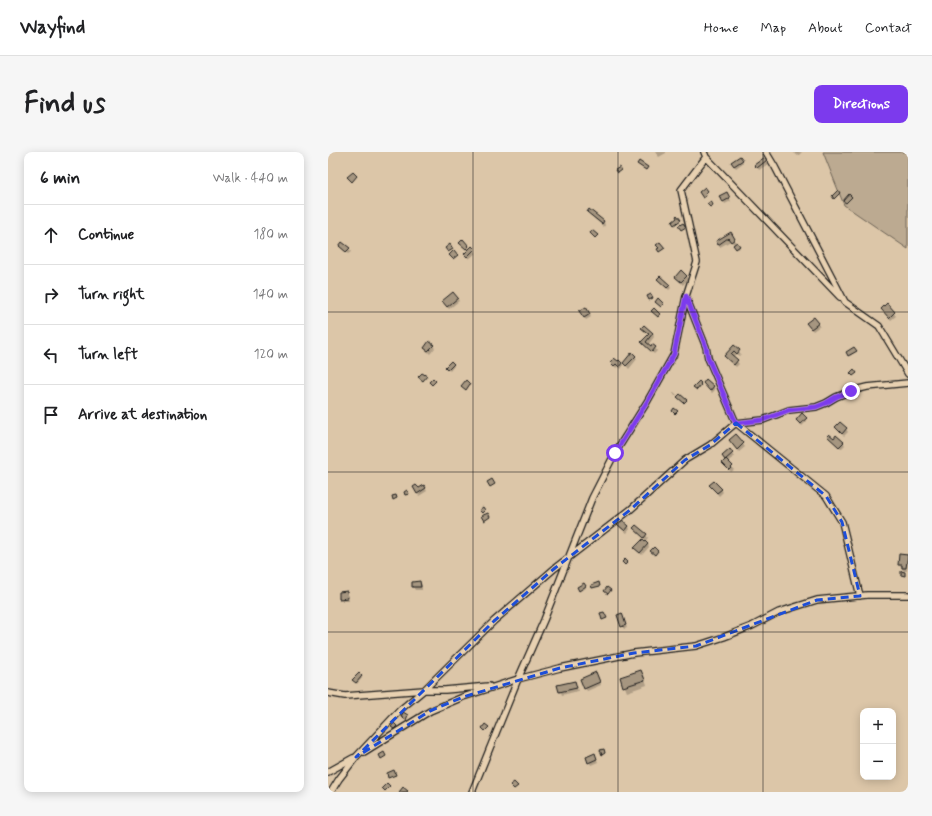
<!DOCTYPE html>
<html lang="en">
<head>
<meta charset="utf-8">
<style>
  body { margin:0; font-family:Mynerve,sans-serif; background:#f6f6f6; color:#202124 }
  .controls { position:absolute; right:12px; bottom:12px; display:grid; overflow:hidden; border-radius:8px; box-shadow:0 2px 10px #0003 }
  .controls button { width:36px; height:36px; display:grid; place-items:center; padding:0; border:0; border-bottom:1px solid #e0e0e0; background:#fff; color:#202124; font:20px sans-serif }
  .stop { position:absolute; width:12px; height:12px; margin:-9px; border:3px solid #7c3aed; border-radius:50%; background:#fff }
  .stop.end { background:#7c3aed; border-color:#fff; box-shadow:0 1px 4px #0008 }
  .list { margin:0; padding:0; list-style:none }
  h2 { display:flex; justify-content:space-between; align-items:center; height:52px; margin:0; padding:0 16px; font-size:17px }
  h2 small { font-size:13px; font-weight:400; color:#757577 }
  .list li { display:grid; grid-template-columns:26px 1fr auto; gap:12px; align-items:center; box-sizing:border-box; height:60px; padding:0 16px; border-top:1px solid #e0e0e0 }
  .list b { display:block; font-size:15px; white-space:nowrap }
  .list em { font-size:13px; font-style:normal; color:#757577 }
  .icon { flex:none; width:22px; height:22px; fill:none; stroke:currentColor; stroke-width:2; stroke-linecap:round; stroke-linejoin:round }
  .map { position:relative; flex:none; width:580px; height:640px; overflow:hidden; border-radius:8px }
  header { display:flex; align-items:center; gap:24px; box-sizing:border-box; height:56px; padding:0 20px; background:#fff; border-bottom:1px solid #e0e0e0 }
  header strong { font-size:19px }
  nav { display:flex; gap:22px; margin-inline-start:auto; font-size:14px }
  .intro { display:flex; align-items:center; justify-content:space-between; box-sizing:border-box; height:96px; padding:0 24px }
  h1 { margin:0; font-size:28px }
  .button { padding:10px 18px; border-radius:8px; background:#7c3aed; color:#fff; font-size:14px; font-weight:700 }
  main { display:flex; gap:24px; padding:0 24px }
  aside { flex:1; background:#fff; border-radius:8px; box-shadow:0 2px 10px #0003 }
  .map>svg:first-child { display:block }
  .green { fill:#bcaa91; stroke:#6c6356 }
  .shadow { fill:#0003 }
  .building { fill:#a69680; stroke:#1c1c1c }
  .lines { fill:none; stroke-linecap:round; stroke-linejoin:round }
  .minor-casing { stroke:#1c1c1c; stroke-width:8 }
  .minor { stroke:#e8d1b1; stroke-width:5.5 }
  .route { stroke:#7c3aed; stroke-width:5 }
  .marked { fill:none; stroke:#1d4ed8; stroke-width:3; stroke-dasharray:8 5; stroke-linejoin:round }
  .grid { fill:none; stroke:#1c1c1c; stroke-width:1; stroke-opacity:0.55 }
</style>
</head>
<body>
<header>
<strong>Wayfind</strong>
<nav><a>Home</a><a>Map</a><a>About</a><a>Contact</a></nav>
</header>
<div class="intro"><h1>Find us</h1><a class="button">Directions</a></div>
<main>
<aside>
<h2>6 min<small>Walk · 440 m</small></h2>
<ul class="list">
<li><svg class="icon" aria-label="ahead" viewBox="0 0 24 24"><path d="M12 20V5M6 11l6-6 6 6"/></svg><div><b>Continue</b></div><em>180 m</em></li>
<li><svg class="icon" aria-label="right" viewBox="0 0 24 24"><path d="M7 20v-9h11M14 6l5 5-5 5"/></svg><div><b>Turn right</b></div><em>140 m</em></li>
<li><svg class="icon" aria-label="left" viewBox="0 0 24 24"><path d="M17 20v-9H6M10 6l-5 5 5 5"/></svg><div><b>Turn left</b></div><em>120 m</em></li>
<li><svg class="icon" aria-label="arrive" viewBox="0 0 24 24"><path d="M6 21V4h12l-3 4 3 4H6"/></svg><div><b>Arrive at destination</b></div></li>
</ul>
</aside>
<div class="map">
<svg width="580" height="640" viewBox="0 0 580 640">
  <rect width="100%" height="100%" fill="#dcc6a8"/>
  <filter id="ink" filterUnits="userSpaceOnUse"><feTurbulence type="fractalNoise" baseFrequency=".025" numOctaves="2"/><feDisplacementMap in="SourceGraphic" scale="8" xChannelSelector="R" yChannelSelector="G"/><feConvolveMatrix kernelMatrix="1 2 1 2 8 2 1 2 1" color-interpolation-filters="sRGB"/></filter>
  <g filter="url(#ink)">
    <path class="green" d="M495 0H580V97L516 53Z"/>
    <path class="shadow" d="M327 0H338V1L331 5Z
      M467 0H474L470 4 466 1Z
      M437 6 440 12 431 18 428 13Z
      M414 8 415 11 408 16 406 13Z
      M398 41 403 49 397 52 393 44Z
      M262 59 276 70 277 73 276 75 262 63 260 60Z
      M402 82 412 96 410 97 403 89 392 95 389 90Z
      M133 92 140 94 142 97 144 95 148 101 141 107 137 102 140 99Z
      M12 94 21 97 23 100 20 102 14 97Z
      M358 124 360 127 355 133 348 126Z
      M330 127 341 133 343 136 341 138 332 130Z
      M129 146 131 149 121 157 117 152Z
      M559 153 568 164 563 168 556 160Z
      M258 156 263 165 258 168 252 159Z
      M490 172 492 174 485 179 481 174Z
      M316 174 325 182 326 185 320 193 323 195 327 196 329 199 326 202 316 193 314 190 321 183 316 179 315 176Z
      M105 194 107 196 102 202 99 199 97 196Z
      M406 194 413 202 411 204 408 202 405 205 411 212 408 215 399 207Z
      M526 196 528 200 522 204 519 200Z
      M307 204 309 207 301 217 296 211Z
      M123 210 126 214 122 219 119 216Z
      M284 211H294L295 214 293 217 290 214 288 216Z
      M378 228 386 235 387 238 384 241 380 237 376 231Z
      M346 240 349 243 347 244 345 241Z
      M478 267 479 269 474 274 469 268Z
      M508 275 518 277 520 280 516 284Z
      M408 283 417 295 411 300 404 291Z
      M500 284 506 287 515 290 517 293 513 297 502 287Z
      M402 299 406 305 399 310 406 318 403 320 395 311 398 309 397 307Z
      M382 333 393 337 395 340 391 344Z
      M96 334 99 339 91 344 86 335 90 337Z
      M290 372 300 374 302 377 299 381 291 375Z
      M306 376 318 383 320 386 318 388 308 379Z
      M320 392 321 395 314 403 309 399 308 396Z
      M579 404 580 405 579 419H576L571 413Z
      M92 430 94 433V438H87L85 435V431Z
      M256 432 258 436 252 439 250 435Z
      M19 440 20 443 21 449H14L12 446Z
      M295 466 299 476 296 477 294 474Z
      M313 519 316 523 319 533 299 540 293 525Z
      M31 523 34 526 29 532 26 529Z
      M270 524 273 533 259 539 257 536Z
      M247 530 250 539 234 543 230 534Z
      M259 606H268L270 610 263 613Z"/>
    <path class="building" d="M412 4 415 8 406 14 403 10Z
      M437 5 439 8 429 16 426 13Z
      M311 9 320 15 318 18 309 12Z
      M292 15 293 18 289 21 287 18Z
      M25 20 29 24 24 30 19 25Z
      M377 35 380 39 377 41 378 44 375 46 371 40Z
      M510 38 512 41 506 47 504 44Z
      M399 40 402 46 395 50 391 44Z
      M521 42 524 45 518 51 515 49Z
      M383 49 385 53 382 55 379 52Z
      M261 57 276 69 274 72 259 60Z
      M349 63 353 68 346 73 344 70 349 66 348 64Z
      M355 71 358 75 353 78 350 74Z
      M264 78 270 83 267 86 262 81Z
      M403 80 407 87 403 90 400 86 390 93 388 89Z
      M135 87 141 94 138 97 131 91Z
      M14 90 22 96 18 100 11 94Z
      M332 90 337 96 331 100 329 97 331 96 328 93Z
      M409 90 412 94 408 97 405 93Z
      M122 92 125 97 120 100 117 96Z
      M144 94 147 97 139 105 136 102Z
      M126 98 130 103 125 107 121 103Z
      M353 118 359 124 353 130 347 125Z
      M332 124 342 133 339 136 329 127Z
      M125 140 130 146 119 155 114 149Z
      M323 142 325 146 321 148 319 144Z
      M330 146 336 152 333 155 327 150Z
      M559 151 567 160 561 166 553 157Z
      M258 155 262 162 256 166 251 159Z
      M326 156 332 162 330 165 323 159Z
      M486 165 491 171 483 177 478 171Z
      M316 173 325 181 318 190 323 194 324 192 328 195 324 200 313 190 321 182 313 176Z
      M101 189 106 193 100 199 96 196Z
      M406 193 412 198 409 202 406 199 403 202 410 208 406 213 396 204Z
      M526 195 529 199 520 204 518 200Z
      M304 200 308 204 298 214 295 211Z
      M286 206 290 209 291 208 294 211 291 215 288 212 286 214 282 210Z
      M123 209 126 212 120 218 117 215Z
      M526 217 529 221 525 224 522 221Z
      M94 221 99 224 95 229 90 225Z
      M105 226 108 229 104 233 101 230Z
      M378 227 386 234 382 239 375 231Z
      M138 228 142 232 138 238 133 234Z
      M371 229 373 231 372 232 373 233 369 238 365 235Z
      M352 242 359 248 356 251 349 245Z
      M346 256 350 259 347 262 344 259Z
      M474 261 479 266 472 272 468 268Z
      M512 270 519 276 514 282 507 275Z
      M408 282 416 291 409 298 401 288Z
      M501 282 506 286 508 283 516 290 511 295 499 284Z
      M402 297 405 301 397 308 394 304Z
      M398 307 405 314 401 318 394 311Z
      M164 327 167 332 162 335 159 330Z
      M386 329 394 337 389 341 381 333Z
      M88 333 91 336 96 333 98 336 89 342 85 335Z
      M79 338 81 342 77 343 76 340Z
      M68 343 69 346 65 348 64 344Z
      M155 355 157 358 154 361 151 358Z
      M160 361 162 365 156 369 153 364Z
      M293 367 301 374 297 379 289 372Z
      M308 373 319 382 316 386 305 376Z
      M315 387 320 392 312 401 306 396Z
      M326 395 330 399 327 403 322 399Z
      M571 402 580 403 578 416H574V413H570Z
      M297 407 300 410 297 413 294 410Z
      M573 419 577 420V424L573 423Z
      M92 429 93 435H84V430Z
      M271 430 272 434 264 436 263 433Z
      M256 431 258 434 251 439 249 435Z
      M279 435 283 438 280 442 276 439Z
      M19 439 20 446 11 447V440Z
      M276 460 279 466 274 468 272 461Z
      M294 461 298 473 293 475 289 463Z
      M313 518 317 528 295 535 292 525Z
      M268 520 272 530 256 537 252 527Z
      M31 521 34 524 28 531 24 528Z
      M247 529 249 536 231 540 229 533Z
      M75 560 80 563 78 568 73 565Z
      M66 571 69 574 66 577 63 575Z
      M157 572 161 575 157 579 154 576Z
      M276 597 277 601 274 603 272 598Z
      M56 600 58 604 53 607 51 603Z
      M267 601 269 607 260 611 258 605Z
      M66 618 68 623 60 626 59 621Z
      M186 630 190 634 186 637 182 633Z
      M59 631 62 634 57 639 54 636Z
      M75 635 80 639 79 640H71Z"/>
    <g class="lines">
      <defs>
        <path id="minor" d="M376 0 378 5 512 145
          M438 0 447 15 517 150 551 174 580 222
          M358 145 378 195 380 206 408 271 498 344 514 370 532 444
          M0 541 17 544 96 538H117L161 534
          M36 600 102 559 135 545 190 527 232 516 306 501 368 494 396 485 424 474 451 460 489 448 539 443H580
          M0 620 25 606
          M3 640 11 627 28 605 73 557 96 538 166 469 227 416 302 358 357 308 382 293 408 271 435 268 461 258 488 255 498 251 508 245 523 239 539 235 580 231
          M144 640 190 527 216 468 264 346 287 301 319 250 346 202 358 144 369 110 353 38 378 5"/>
      </defs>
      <use href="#minor" class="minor-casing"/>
      <use href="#minor" class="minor"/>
    </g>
  </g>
  <g class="lines" filter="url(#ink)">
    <path class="route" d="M287 301 319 250 346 202 358 144 378 195 380 206 408 271 435 268 461 258 488 255 498 251 508 245 523 239"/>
  </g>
  <path class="marked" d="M408 271 498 344 514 370 532 444 489 448 368 494 306 501 232 516 135 545 102 559 28 605 166 469 227 416 302 358 357 308 382 293Z"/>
  <path class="grid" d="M145 0V640M290 0V640M435 0V640M0 160H580M0 320H580M0 480H580"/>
</svg>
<div class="controls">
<button>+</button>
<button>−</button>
</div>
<div class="stop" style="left:287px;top:301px"></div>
<div class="stop end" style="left:523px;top:239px"></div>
</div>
</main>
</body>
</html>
